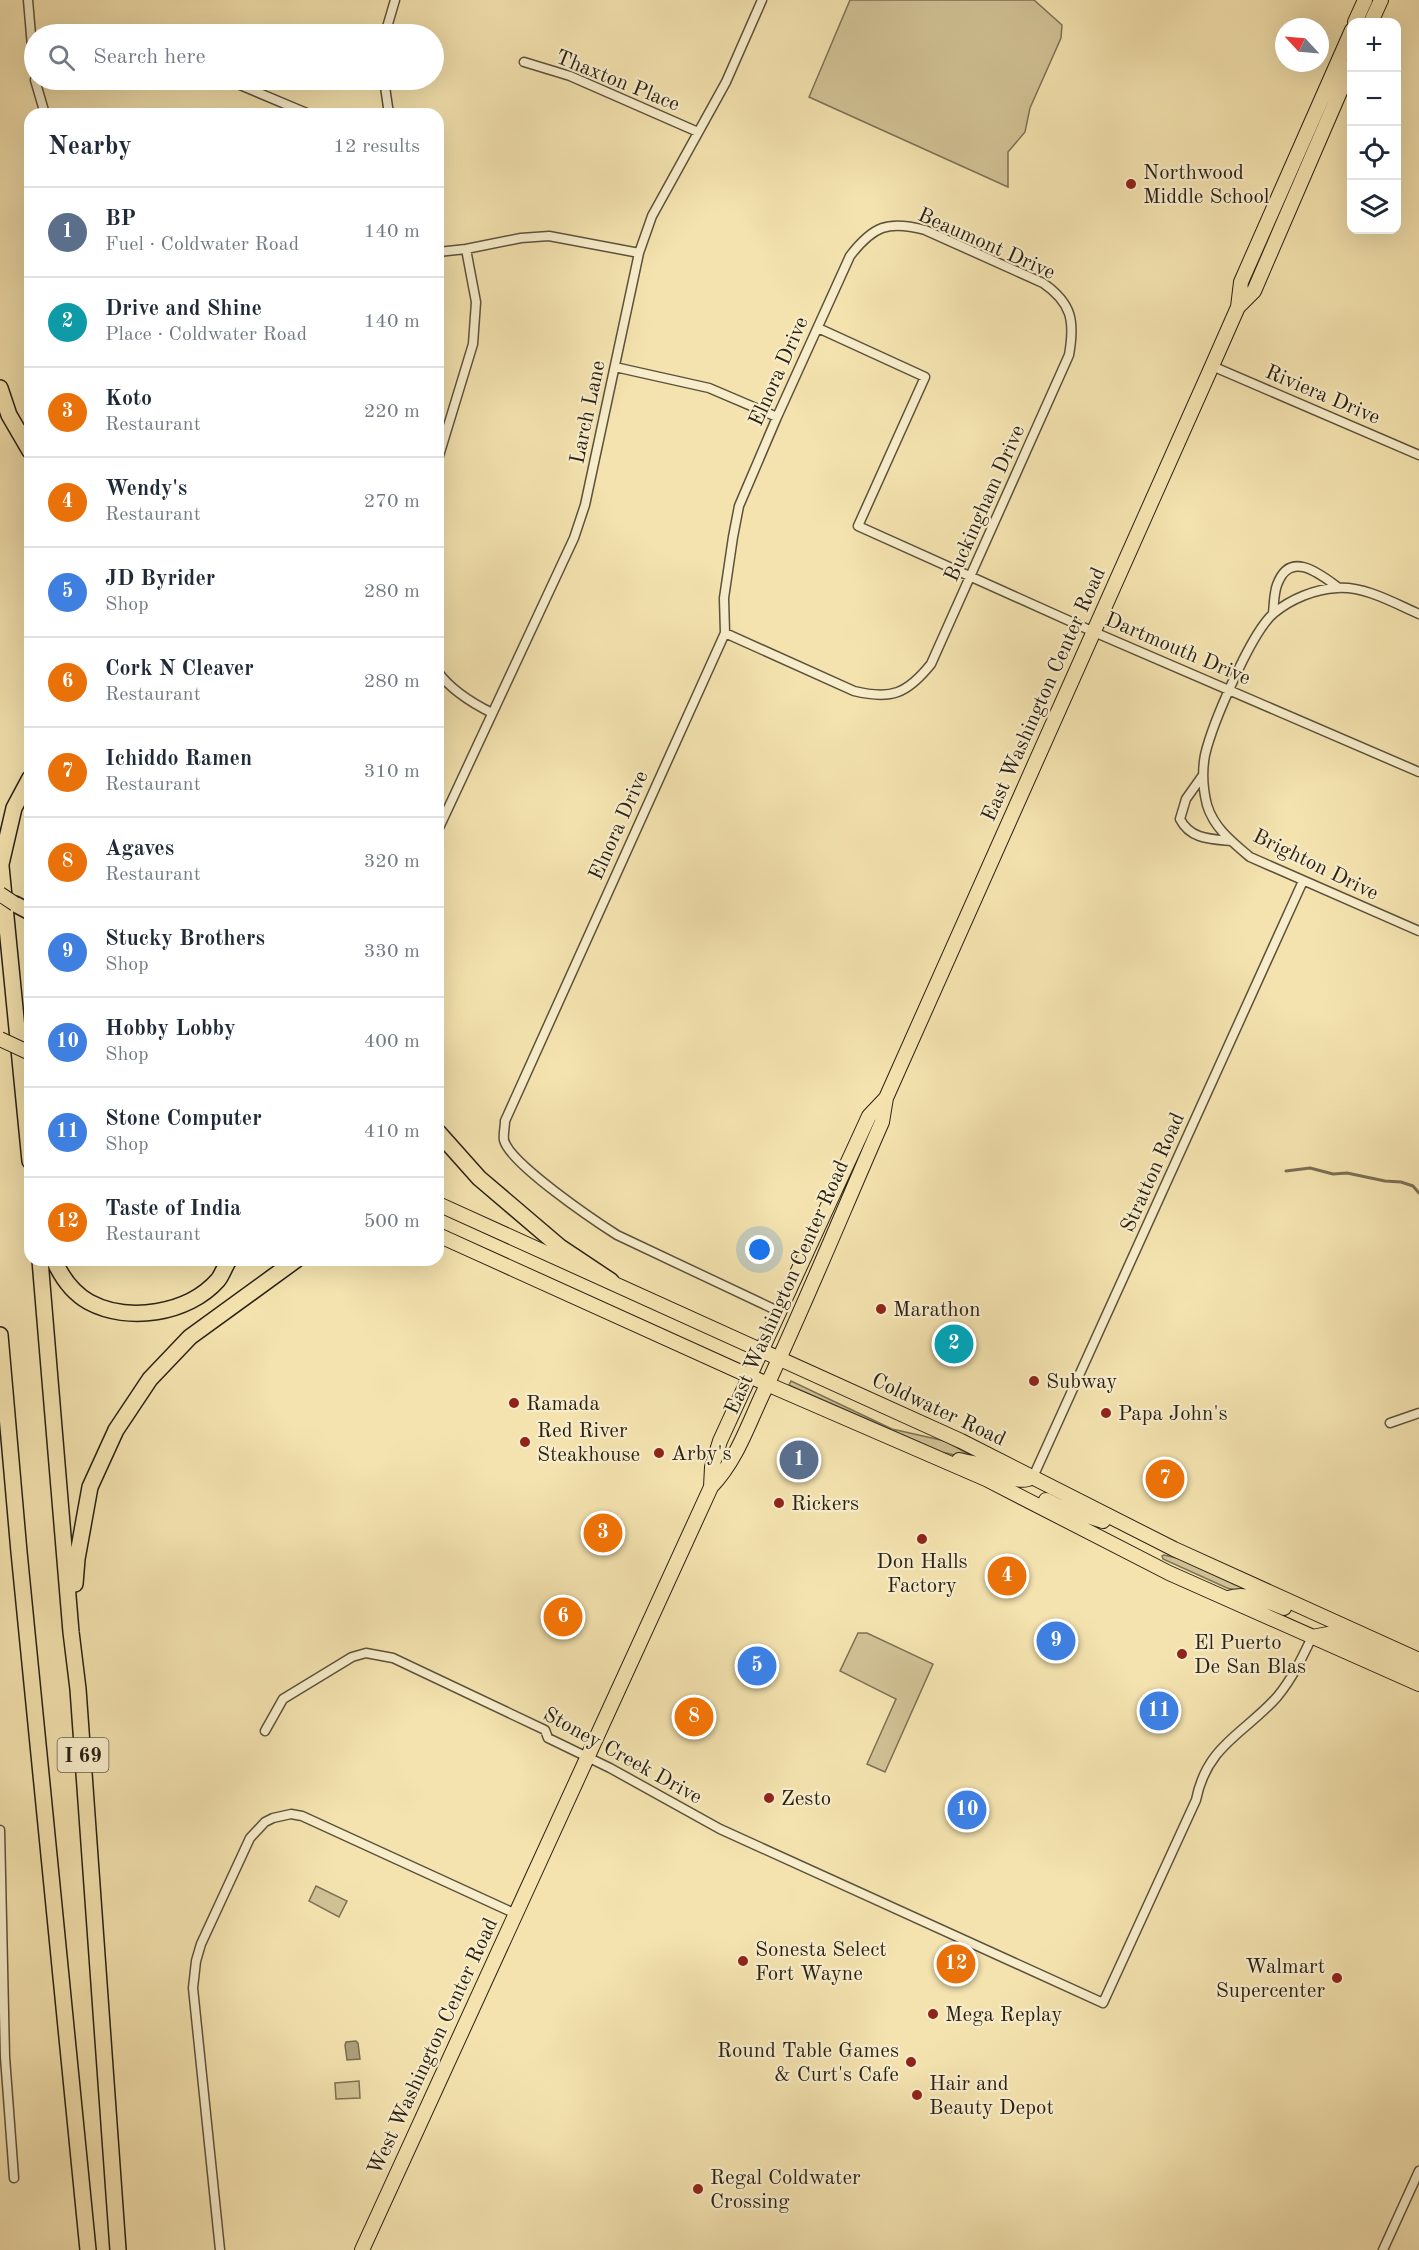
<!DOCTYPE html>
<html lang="en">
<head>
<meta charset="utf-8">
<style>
  body { margin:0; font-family:"Old Standard TT",serif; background:#f6f6f7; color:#1f2937 }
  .controls { position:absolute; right:18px; top:18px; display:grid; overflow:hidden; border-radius:12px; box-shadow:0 6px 24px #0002 }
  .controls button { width:54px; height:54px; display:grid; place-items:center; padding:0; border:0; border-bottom:2px solid #e0e1e3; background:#fff; color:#1f2937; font:30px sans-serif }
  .compass { position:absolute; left:1275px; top:18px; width:54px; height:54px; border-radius:50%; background:#fff; box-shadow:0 6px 24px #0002; rotate:296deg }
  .you { position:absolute; left:760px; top:1250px; width:21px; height:21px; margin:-15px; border:4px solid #fff; border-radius:50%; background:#1a73e8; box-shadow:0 0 0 9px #1a73e833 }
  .badge { display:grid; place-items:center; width:39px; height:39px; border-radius:50%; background:#2563eb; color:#fff; font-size:20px; font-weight:700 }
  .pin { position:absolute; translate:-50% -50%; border:3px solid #fff; box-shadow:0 2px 6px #0006 }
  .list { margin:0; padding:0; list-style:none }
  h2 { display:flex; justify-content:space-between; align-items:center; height:78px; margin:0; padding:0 24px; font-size:26px }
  h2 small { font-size:20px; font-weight:400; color:#747a83 }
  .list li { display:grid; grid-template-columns:39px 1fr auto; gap:18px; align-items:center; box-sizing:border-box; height:90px; padding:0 24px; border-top:2px solid #e0e1e3 }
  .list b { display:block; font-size:22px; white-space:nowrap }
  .list p { margin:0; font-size:20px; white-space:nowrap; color:#747a83 }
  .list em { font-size:20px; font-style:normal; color:#747a83 }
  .icon { flex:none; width:33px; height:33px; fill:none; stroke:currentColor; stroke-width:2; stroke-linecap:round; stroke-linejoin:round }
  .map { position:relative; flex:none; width:1419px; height:2250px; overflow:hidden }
  .search { position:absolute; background:#fff; box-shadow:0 6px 24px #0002; left:24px; top:24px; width:420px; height:66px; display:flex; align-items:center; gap:15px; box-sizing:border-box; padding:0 21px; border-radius:33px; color:#747a83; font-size:22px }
  .panel { position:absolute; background:#fff; box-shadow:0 6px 24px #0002; left:24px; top:108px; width:420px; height:1158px; border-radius:18px }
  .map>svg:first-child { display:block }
  .green { fill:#d1c295; stroke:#7d7256; stroke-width:1.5 }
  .water { fill:#afa17b; stroke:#796e53; stroke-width:1.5 }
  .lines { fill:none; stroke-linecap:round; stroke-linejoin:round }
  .stream { stroke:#796e53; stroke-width:3 }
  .minor-casing { stroke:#5c523c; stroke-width:11 }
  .primary-casing { stroke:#292116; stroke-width:16 }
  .motorway-casing { stroke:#292116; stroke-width:18 }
  .minor { stroke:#f8edcb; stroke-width:8 }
  .primary { stroke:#f4e3af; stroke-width:14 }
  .motorway { stroke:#f4e3af; stroke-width:15 }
  .primary-bridge-casing { stroke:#292116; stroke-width:16; stroke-linecap:butt }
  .primary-bridge { stroke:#f4e3af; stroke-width:14 }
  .poi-dot { fill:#8f2418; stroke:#f8edcb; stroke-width:2 }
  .labels { text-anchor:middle; stroke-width:4.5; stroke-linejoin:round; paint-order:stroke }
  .shield { fill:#f8edcb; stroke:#675e4c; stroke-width:1.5 }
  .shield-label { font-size:20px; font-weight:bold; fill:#292116 }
  .street-label { font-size:21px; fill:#292116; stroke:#f8edcb }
  .poi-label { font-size:21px; fill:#292116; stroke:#f8edcb; text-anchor:start }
</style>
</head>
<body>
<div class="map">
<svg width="1419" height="2250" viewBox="0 0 1419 2250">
  <rect width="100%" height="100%" fill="#f4e3af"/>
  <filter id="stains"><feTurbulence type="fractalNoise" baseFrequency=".00333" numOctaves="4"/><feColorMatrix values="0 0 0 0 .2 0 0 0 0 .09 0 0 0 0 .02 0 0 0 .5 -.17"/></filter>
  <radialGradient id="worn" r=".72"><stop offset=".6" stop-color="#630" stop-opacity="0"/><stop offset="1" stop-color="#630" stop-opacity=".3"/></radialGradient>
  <path class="green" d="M850 0H1034L1062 25 1061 38 1030 108 1025 132 1008 152V187L809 97Z
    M791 1381 892 1429 945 1441 983 1462 942 1452 789 1385Z
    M1164 1555 1184 1560 1267 1598 1227 1588 1163 1559 1162 1556Z
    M858 1633H867L933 1664 885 1772 867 1764 896 1699 840 1671Z
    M316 1886 347 1901 339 1917 309 1901Z
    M359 2081 360 2098 336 2099 335 2083Z"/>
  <path class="water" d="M356 2041 358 2043 360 2059 347 2060 345 2045 346 2042Z"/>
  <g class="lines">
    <path class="stream" d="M1286 1171 1310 1168 1333 1174 1347 1173 1385 1181 1401 1182 1413 1186 1419 1193"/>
    <defs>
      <path id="minor" d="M28 0 34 70
        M385 34 395 0
        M524 62 570 76 698 132
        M35 80 45 114
        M228 80 309 114
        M384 80 389 114
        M438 252 466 249 521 238 549 236 639 253
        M818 328 925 377 858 526 1094 632 1419 772
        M1212 366 1419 455
        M615 367 709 388 777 417
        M438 459 473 344 476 302 466 249
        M1273 613C1274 604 1274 593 1277 585 1290 549 1320 574 1339 588
        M1419 614C1394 603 1365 586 1337 588 1315 589 1291 599 1274 613 1251 632 1212 725 1205 755 1202 771 1203 789 1207 805 1214 828 1232 842 1250 857L1419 931
        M725 633 854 691C891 700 907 694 931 664L1069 355C1075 321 1072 303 1043 283L925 230C888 220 873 226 850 256L777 417 739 506 733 537 724 598 725 633 505 1121C505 1127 503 1134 504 1140 509 1163 595 1221 617 1235L780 1312
        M438 672C451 690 472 703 492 713
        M1203 775 1186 799 1180 819C1190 839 1210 839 1231 841
        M438 830 574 538 585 505 639 253 652 216 726 82 762 0
        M1390 1423 1419 1413
        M1033 1477 1303 881
        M265 1731 283 1699 352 1657 366 1653 393 1658 545 1730 548 1738 610 1768 720 1829 1103 2003 1196 1800C1207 1745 1244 1734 1277 1697 1292 1679 1302 1658 1312 1637
        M0 1830 5 2057 14 2178
        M220 2250 193 1988 196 1961 201 1944 250 1838 265 1822 273 1818 291 1814 302 1816 516 1914
        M1383 2250 1419 2171"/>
      <path id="primary" d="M1355 22 1365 0
        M1371 22 1381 0
        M1238 307 1254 291 1352 64
        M438 1204 961 1441 1174 1549 1419 1660
        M438 1235 767 1384 986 1479 1169 1573 1419 1684
        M959 1460C970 1463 982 1464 992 1468 1006 1474 1018 1485 1033 1477
        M711 1487 712 1467 720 1441 869 1116 886 1098
        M1046 1500 1060 1507 1103 1521
        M1228 1598C1244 1592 1269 1601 1284 1608
        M1312 1637 1328 1634 1336 1635 1384 1655 1404 1660
        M1395 1671 1399 1667 1419 1672
        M362 2250 711 1487C739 1458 750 1418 768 1383 808 1297 844 1209 882 1122L886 1098 1212 366 1238 307 1241 282 1352 30"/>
      <path id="motorway" d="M0 388 9 415 30 451
        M0 856 30 1161
        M1 864 14 808 30 778
        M15 904 30 912
        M438 1132 479 1178 560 1247 611 1281
        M40 1260 71 1632 78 1689 118 2250
        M54 1260C61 1276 73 1293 89 1302 128 1323 188 1314 218 1280 222 1275 225 1266 229 1260
        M0 1335 19 1552 88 2250
        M75 1584 77 1559 90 1487 116 1430 150 1379 190 1337 296 1260"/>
    </defs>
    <use href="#minor" class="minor-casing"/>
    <use href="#primary" class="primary-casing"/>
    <use href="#motorway" class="motorway-casing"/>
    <use href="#minor" class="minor"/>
    <use href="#primary" class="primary"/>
    <use href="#motorway" class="motorway"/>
    <defs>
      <path id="primary-bridge" d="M0 894 15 904
        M0 1039 30 1053"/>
    </defs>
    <use href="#primary-bridge" class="primary-bridge-casing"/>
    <use href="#primary-bridge" class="primary-bridge"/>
  </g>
  <g class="poi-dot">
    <circle cx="1131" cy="184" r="6"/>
    <circle cx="881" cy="1309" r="6"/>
    <circle cx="1034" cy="1381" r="6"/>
    <circle cx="514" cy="1403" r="6"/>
    <circle cx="1106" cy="1413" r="6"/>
    <circle cx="525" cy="1442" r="6"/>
    <circle cx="659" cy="1453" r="6"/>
    <circle cx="779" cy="1503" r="6"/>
    <circle cx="922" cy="1539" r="6"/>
    <circle cx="1182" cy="1654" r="6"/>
    <circle cx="769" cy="1798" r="6"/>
    <circle cx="743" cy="1961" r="6"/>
    <circle cx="1337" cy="1978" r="6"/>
    <circle cx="933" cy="2014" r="6"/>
    <circle cx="911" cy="2062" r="6"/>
    <circle cx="917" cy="2095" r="6"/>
    <circle cx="698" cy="2189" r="6"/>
  </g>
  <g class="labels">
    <rect class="shield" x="57.5" y="1738" width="51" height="34" rx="4.5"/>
    <g class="shield-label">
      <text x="83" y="1762">I 69</text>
    </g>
    <g class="street-label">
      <text transform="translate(618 80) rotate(22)" y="7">Thaxton Place</text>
      <text transform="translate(987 243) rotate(24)" y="7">Beaumont Drive</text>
      <text transform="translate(778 371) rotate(-66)" y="7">Elnora Drive</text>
      <text transform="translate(1323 394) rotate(23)" y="7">Riviera Drive</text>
      <text transform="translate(587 412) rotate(-78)" y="7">Larch Lane</text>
      <text transform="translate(984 503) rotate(-66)" y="7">Buckingham Drive</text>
      <text transform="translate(1178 648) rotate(23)" y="7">Dartmouth Drive</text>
      <text transform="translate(1043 694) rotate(-66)" y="7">East Washington Center Road</text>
      <text transform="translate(618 825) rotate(-66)" y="7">Elnora Drive</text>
      <text transform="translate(1316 864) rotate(26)" y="7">Brighton Drive</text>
      <text transform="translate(1152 1172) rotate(-66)" y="7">Stratton Road</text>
      <text transform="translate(786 1287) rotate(-66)" y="7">East Washington Center Road</text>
      <text transform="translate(939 1409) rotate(25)" y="7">Coldwater Road</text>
      <text transform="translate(623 1755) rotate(29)" y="7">Stoney Creek Drive</text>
      <text transform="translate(432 2046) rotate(-65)" y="7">West Washington Center Road</text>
    </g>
    <g class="poi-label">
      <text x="1143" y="179">Northwood<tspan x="1143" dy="24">Middle School</tspan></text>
      <text x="893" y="1316">Marathon</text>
      <text x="1046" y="1388">Subway</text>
      <text x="526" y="1410">Ramada</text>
      <text x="1118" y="1420">Papa John's</text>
      <text x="537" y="1437">Red River<tspan x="537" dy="24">Steakhouse</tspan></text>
      <text x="671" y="1460">Arby's</text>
      <text x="791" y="1510">Rickers</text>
      <text x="922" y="1568" text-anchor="middle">Don Halls<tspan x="922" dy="24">Factory</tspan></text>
      <text x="1194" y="1649">El Puerto<tspan x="1194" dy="24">De San Blas</tspan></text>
      <text x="781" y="1805">Zesto</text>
      <text x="755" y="1956">Sonesta Select<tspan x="755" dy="24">Fort Wayne</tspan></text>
      <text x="1325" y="1973" text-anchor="end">Walmart<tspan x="1325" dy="24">Supercenter</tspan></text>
      <text x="945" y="2021">Mega Replay</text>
      <text x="899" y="2057" text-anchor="end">Round Table Games<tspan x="899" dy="24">&amp; Curt's Cafe</tspan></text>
      <text x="929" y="2090">Hair and<tspan x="929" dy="24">Beauty Depot</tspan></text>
      <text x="710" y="2184">Regal Coldwater<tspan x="710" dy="24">Crossing</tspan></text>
    </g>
  </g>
  <rect width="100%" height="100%" filter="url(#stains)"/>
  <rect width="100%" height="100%" fill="url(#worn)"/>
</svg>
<div class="controls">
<button>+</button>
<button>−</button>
<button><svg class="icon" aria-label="locate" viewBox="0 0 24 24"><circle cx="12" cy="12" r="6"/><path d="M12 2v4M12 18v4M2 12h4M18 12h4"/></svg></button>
<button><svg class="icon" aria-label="layers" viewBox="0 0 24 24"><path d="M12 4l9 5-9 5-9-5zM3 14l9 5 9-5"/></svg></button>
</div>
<svg class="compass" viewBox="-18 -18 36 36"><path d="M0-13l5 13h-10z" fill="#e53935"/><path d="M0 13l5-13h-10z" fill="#747a83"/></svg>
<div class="you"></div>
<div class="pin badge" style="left:799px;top:1460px;background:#5c6f8a">1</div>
<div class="pin badge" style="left:954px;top:1344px;background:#0f9aa8">2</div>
<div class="pin badge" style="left:603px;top:1533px;background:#e8710a">3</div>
<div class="pin badge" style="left:1007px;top:1576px;background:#e8710a">4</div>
<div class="pin badge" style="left:757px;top:1666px;background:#3f7fe0">5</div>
<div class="pin badge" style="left:563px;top:1617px;background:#e8710a">6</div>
<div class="pin badge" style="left:1165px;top:1479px;background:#e8710a">7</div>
<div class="pin badge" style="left:694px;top:1717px;background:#e8710a">8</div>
<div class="pin badge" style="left:1056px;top:1641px;background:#3f7fe0">9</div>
<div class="pin badge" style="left:967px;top:1810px;background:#3f7fe0">10</div>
<div class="pin badge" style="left:1159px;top:1711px;background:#3f7fe0">11</div>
<div class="pin badge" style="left:956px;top:1964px;background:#e8710a">12</div>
<div class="search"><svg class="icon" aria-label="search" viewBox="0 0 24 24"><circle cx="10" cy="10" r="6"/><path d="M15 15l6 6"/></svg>Search here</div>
<section class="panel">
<h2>Nearby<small>12 results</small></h2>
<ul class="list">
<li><span class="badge" style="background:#5c6f8a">1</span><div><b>BP</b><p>Fuel · Coldwater Road</p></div><em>140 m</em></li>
<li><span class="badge" style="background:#0f9aa8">2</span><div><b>Drive and Shine</b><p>Place · Coldwater Road</p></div><em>140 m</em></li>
<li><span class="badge" style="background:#e8710a">3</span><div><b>Koto</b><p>Restaurant</p></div><em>220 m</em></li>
<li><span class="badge" style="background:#e8710a">4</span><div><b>Wendy's</b><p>Restaurant</p></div><em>270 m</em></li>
<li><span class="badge" style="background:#3f7fe0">5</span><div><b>JD Byrider</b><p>Shop</p></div><em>280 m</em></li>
<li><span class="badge" style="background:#e8710a">6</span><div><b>Cork N Cleaver</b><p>Restaurant</p></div><em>280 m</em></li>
<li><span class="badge" style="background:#e8710a">7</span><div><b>Ichiddo Ramen</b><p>Restaurant</p></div><em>310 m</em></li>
<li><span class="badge" style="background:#e8710a">8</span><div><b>Agaves</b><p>Restaurant</p></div><em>320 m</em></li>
<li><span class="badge" style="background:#3f7fe0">9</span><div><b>Stucky Brothers</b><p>Shop</p></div><em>330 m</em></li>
<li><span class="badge" style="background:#3f7fe0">10</span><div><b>Hobby Lobby</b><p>Shop</p></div><em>400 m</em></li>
<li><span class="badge" style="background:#3f7fe0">11</span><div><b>Stone Computer</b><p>Shop</p></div><em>410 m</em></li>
<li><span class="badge" style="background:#e8710a">12</span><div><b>Taste of India</b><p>Restaurant</p></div><em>500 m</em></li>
</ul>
</section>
</div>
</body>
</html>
